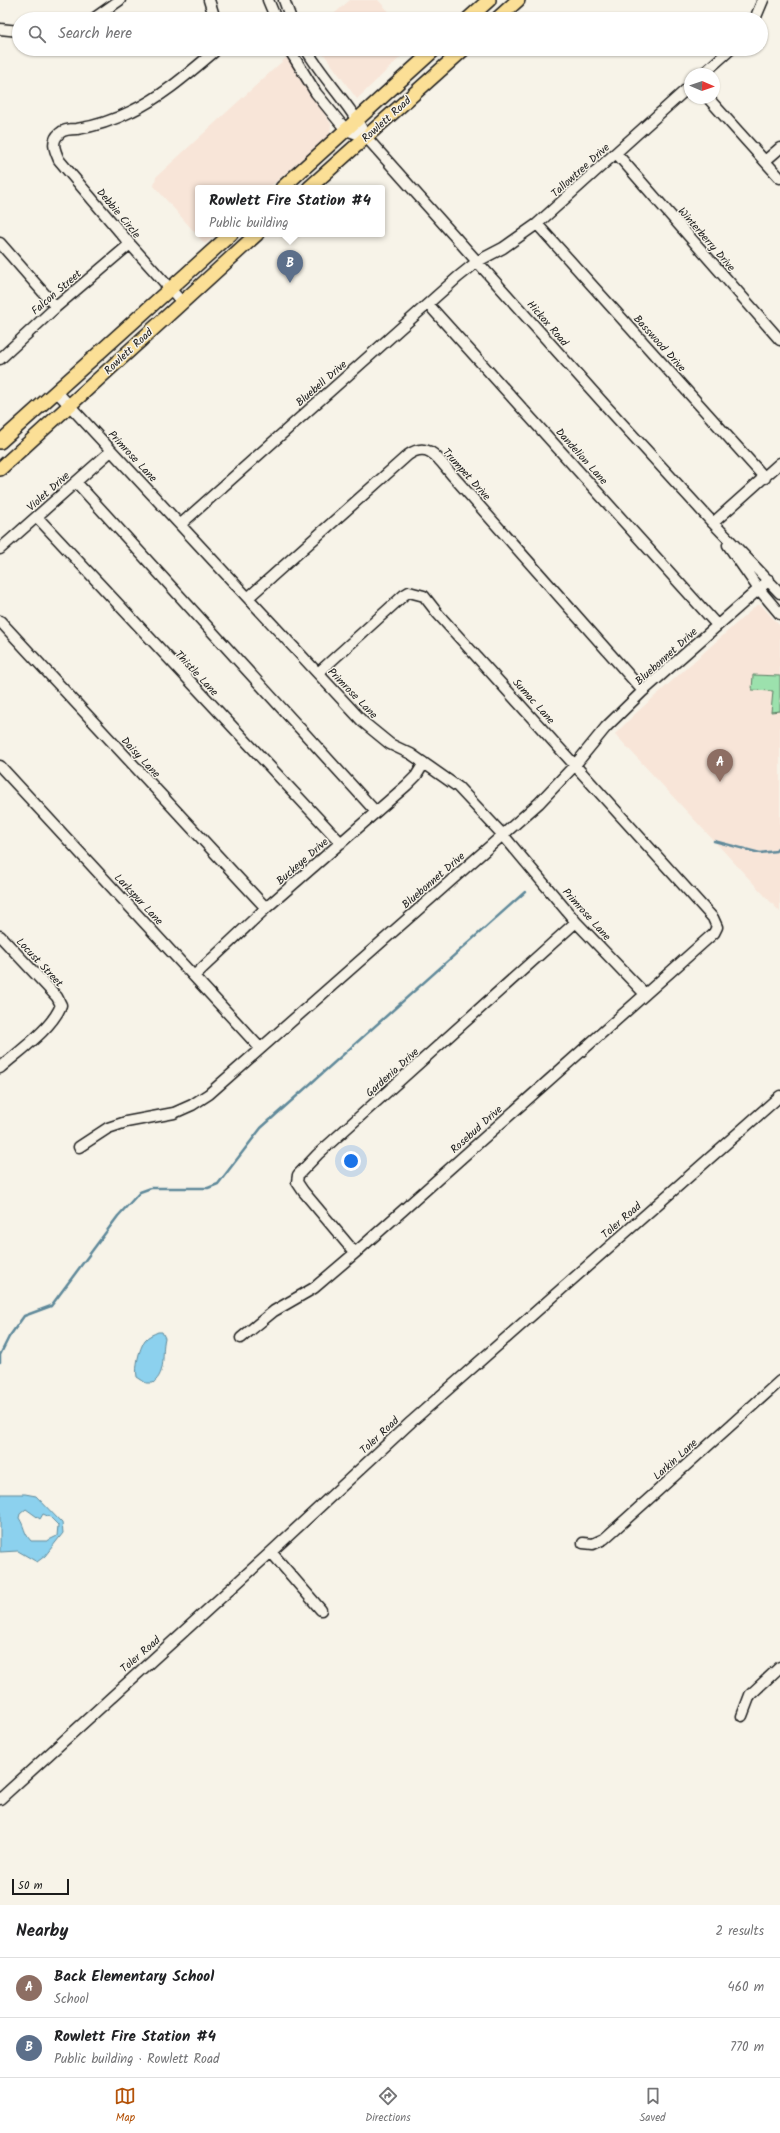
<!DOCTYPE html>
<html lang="en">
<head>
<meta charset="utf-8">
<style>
  body { margin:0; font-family:Kalam,sans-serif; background:#f6f6f6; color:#202124 }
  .compass { position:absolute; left:684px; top:68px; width:36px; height:36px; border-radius:50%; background:#fff; box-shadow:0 1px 3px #0004; rotate:92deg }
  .scale { position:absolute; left:12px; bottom:10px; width:57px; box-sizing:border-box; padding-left:4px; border:2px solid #1c1c1c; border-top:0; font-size:11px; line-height:14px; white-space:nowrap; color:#1c1c1c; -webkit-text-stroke:3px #f7f3e8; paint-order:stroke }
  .you { position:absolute; left:351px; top:1161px; width:14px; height:14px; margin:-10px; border:3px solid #fff; border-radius:50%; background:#1a73e8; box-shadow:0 0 0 6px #1a73e833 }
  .badge { display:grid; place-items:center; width:26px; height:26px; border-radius:50%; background:#b45309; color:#fff; font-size:13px; font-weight:700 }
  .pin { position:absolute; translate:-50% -33px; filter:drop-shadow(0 1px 2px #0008) }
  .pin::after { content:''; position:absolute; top:21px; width:14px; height:12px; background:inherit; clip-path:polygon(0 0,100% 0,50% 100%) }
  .popup { position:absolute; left:195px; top:185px; width:190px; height:52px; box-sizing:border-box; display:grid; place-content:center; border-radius:4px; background:#fff; filter:drop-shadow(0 1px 3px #0005); font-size:13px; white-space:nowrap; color:#757577 }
  .popup b { font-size:15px; color:#202124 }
  .popup::after { content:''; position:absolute; left:50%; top:100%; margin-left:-8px; border:8px solid transparent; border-top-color:#fff }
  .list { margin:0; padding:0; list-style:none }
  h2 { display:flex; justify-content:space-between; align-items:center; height:52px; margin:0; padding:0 16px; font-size:17px }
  h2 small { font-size:13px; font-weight:400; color:#757577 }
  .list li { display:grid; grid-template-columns:26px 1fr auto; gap:12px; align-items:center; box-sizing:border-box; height:60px; padding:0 16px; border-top:1px solid #e0e0e0 }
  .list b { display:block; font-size:15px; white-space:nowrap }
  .list p { margin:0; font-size:13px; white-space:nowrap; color:#757577 }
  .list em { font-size:13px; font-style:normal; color:#757577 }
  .icon { flex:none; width:22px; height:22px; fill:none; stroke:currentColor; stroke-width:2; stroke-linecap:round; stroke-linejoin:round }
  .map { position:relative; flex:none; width:780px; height:1905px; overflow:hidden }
  .search { position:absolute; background:#fff; box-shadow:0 1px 3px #0004; left:12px; right:12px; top:12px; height:44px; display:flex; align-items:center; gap:10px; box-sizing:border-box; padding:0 14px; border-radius:22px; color:#757577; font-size:15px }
  .sheet { height:172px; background:#fff }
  nav { display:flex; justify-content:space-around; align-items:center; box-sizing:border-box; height:56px; border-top:1px solid #e0e0e0; background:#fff; font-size:11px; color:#757577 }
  nav a { display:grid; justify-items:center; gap:2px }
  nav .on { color:#b45309 }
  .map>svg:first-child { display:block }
  .built { fill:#f8e5d8 }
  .green { fill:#9ce1ad; stroke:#5c7e64 }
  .water { fill:#8cd1ee; stroke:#5f899a; fill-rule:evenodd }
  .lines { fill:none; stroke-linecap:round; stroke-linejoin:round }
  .stream { stroke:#5f899a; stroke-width:2.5 }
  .minor-casing { stroke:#1c1c1c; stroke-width:13 }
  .major-casing { stroke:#1c1c1c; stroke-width:16 }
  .minor { stroke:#f7f3e8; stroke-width:10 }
  .major { stroke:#fbdf96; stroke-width:13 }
  .labels { text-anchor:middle; stroke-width:3; stroke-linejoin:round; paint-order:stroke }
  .street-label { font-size:11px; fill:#1c1c1c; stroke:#f7f3e8 }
</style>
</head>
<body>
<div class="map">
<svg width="780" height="1905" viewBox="0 0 780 1905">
  <rect width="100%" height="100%" fill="#f7f3e8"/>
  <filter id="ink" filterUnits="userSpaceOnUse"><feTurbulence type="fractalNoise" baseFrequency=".025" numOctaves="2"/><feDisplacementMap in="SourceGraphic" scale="8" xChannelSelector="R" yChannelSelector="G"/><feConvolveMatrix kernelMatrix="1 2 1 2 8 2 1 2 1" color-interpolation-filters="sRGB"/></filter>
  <g filter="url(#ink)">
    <path class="built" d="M350 0H378L396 19H328Z
      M320 49H409L357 99Z
      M287 57 331 124 330 134 269 188H198V234H217L205 244 154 186 156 177Z
      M757 605H761L780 626V912L615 734 635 714Z"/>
    <path class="green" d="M753 675 780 676V711L771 712 773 691 752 690Z"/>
    <path class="water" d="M158 1332H162L165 1338C161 1354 167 1372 153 1383H146L137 1377C135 1367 139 1349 145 1340 148 1336 154 1334 158 1332Z
      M0 1494H25L36 1496 62 1523 63 1533 45 1556 37 1562 18 1551 0 1552ZM26 1509 40 1519 43 1514 50 1517 58 1525 57 1536 47 1541H31C23 1532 25 1527 19 1518L20 1514Z"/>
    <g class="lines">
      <path class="stream" d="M714 841 760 853 776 851 780 846
        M0 1362V1355L9 1337 24 1316 51 1306 118 1216 140 1192 151 1188H208L218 1184 261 1128 525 892"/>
      <defs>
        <path id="minor" d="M209 0 215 19
          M268 0 276 19
          M284 0 291 19
          M93 19 120 0
          M755 19 763 0
          M0 29 19 31
          M289 49 316 93 346 130 366 137
          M306 49C324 80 351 105 366 137L605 405 713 523 780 593
          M703 74 731 49
          M708 98 780 178
          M616 153 780 340
          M765 161 780 148
          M537 224 765 478
          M0 243 56 307
          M182 302 130 244 59 160C55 151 50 141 60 133 64 129 72 129 77 129 97 126 114 120 132 111 162 97 189 73 214 52L216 49
          M428 304 717 625
          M0 359 56 307 130 244
          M57 392 363 722 390 744 411 754 458 787 503 835 576 922 645 994
          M76 482 376 812
          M37 517 341 843
          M713 523 780 463
          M181 524 458 277 478 261 503 248 537 224 690 86
          M728 545 758 588 780 614
          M0 549 111 451
          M249 597 408 455C429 440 439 460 452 475L643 691
          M0 621 266 908
          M0 766 260 1048
          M0 936 57 997 61 1005C53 1028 18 1052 0 1068
          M194 976 266 908 407 785 416 776 424 763
          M79 1147 108 1128 126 1122 174 1113 192 1105 209 1094 539 803 575 765 606 727 643 691 769 580
          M355 1253 303 1191 297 1182 298 1175 318 1154 576 922
          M241 1338 274 1311 314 1288 355 1253 714 933 717 927 713 918 438 614 424 596 409 592 404 595 318 673
          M583 1543 593 1544 604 1539 780 1381
          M271 1552 321 1610
          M742 1716 750 1695 780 1667
          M0 1799 271 1552 411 1422 780 1096"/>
        <path id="major" d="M468 19 489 0
          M497 19 518 0
          M282 188 435 49
          M309 188 464 49
          M0 442 231 234
          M0 469 257 234"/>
      </defs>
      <use href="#minor" class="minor-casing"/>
      <use href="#major" class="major-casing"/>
      <use href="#minor" class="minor"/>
      <use href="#major" class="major"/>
    </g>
  </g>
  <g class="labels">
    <g class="street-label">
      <text transform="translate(386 119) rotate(-42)" y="4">Rowlett Road</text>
      <text transform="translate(580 170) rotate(-42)" y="4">Tallowtree Drive</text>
      <text transform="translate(119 213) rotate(50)" y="4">Debbie Circle</text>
      <text transform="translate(707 239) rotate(49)" y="4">Winterberry Drive</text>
      <text transform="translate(56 292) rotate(-41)" y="4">Falcon Street</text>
      <text transform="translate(548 323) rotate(49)" y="4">Hickox Road</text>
      <text transform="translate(660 343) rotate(48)" y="4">Basswood Drive</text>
      <text transform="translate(128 351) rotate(-43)" y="4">Rowlett Road</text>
      <text transform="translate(321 383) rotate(-41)" y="4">Bluebell Drive</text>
      <text transform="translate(133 456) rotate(47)" y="4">Primrose Lane</text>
      <text transform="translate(582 456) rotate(48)" y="4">Dandelion Lane</text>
      <text transform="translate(467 474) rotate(48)" y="4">Trumpet Drive</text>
      <text transform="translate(48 491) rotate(-42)" y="4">Violet Drive</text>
      <text transform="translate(666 656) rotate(-42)" y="4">Bluebonnet Drive</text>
      <text transform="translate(197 673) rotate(47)" y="4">Thistle Lane</text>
      <text transform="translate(353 693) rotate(46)" y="4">Primrose Lane</text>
      <text transform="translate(534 701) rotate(48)" y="4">Sumac Lane</text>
      <text transform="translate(141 757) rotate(47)" y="4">Daisy Lane</text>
      <text transform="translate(302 861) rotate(-41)" y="4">Buckeye Drive</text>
      <text transform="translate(433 880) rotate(-41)" y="4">Bluebonnet Drive</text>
      <text transform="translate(139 899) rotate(47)" y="4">Larkspur Lane</text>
      <text transform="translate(587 914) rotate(48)" y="4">Primrose Lane</text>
      <text transform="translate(40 962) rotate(47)" y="4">Locust Street</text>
      <text transform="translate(392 1072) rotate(-42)" y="4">Gardenia Drive</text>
      <text transform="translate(476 1129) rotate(-42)" y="4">Rosebud Drive</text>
      <text transform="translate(621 1220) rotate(-41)" y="4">Toler Road</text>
      <text transform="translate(379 1435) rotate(-43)" y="4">Toler Road</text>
      <text transform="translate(675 1459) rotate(-42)" y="4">Larkin Lane</text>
      <text transform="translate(140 1654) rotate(-41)" y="4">Toler Road</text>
    </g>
  </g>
</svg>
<svg class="compass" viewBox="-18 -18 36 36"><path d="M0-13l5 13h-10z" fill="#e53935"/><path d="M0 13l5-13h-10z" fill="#757577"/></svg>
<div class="scale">50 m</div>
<div class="you"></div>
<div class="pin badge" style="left:720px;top:782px;background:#8d6e63">A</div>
<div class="pin badge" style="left:290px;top:283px;background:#5c6f8a">B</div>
<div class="popup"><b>Rowlett Fire Station #4</b>Public building</div>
<div class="search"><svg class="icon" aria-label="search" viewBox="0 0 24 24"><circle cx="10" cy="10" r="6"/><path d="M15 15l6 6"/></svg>Search here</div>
</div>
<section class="sheet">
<h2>Nearby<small>2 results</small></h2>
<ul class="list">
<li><span class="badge" style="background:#8d6e63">A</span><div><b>Back Elementary School</b><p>School</p></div><em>460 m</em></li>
<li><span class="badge" style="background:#5c6f8a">B</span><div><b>Rowlett Fire Station #4</b><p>Public building · Rowlett Road</p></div><em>770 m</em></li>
</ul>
</section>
<nav>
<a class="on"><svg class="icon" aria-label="map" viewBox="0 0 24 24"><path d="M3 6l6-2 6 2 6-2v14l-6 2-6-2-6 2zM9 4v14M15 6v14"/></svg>Map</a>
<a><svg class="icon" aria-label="directions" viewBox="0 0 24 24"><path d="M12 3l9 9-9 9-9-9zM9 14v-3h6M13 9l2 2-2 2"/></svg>Directions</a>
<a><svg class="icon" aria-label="saved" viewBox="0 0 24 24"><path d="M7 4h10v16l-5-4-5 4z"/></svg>Saved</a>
</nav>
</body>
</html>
